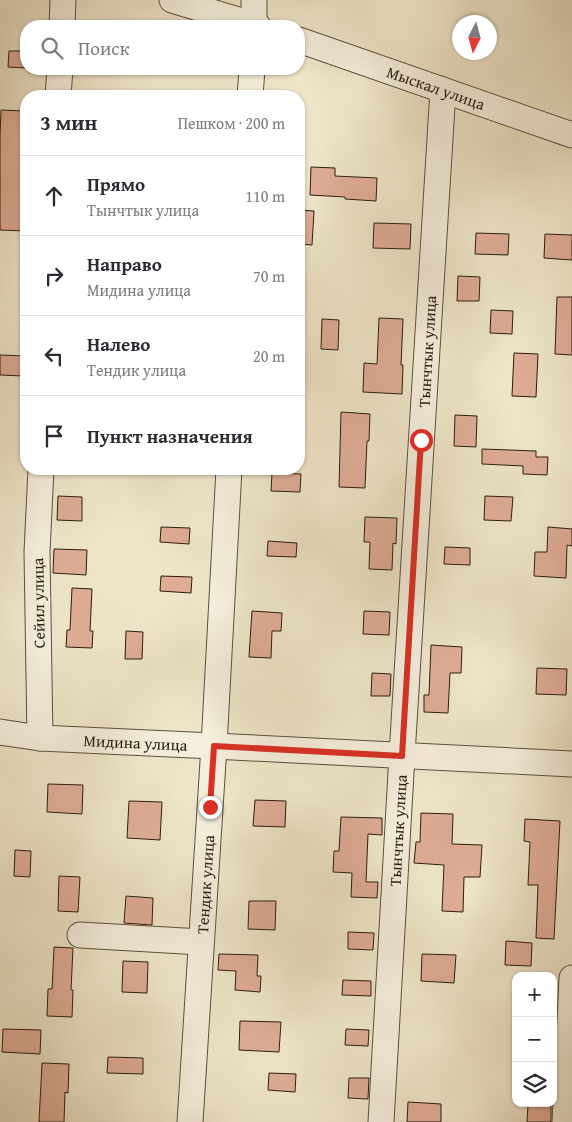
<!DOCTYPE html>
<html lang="ru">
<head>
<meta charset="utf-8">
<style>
  body { margin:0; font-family:"Gentium Book Plus",serif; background:#f7f7f7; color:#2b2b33 }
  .controls { position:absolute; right:15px; bottom:15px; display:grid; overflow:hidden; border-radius:10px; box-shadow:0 1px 4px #0004 }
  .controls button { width:45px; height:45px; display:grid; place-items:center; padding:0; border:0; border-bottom:1px solid #e1e1e2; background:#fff; color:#2b2b33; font:25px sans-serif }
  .compass { position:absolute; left:452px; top:15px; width:45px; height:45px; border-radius:50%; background:#fff; box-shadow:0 1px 4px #0004; rotate:186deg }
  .stop { position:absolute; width:15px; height:15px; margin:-11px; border:4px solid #d93025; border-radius:50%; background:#fff }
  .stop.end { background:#d93025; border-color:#fff; box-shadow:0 1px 5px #0008 }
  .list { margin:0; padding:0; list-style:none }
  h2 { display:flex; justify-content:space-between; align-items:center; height:65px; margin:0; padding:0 20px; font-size:21px }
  h2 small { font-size:16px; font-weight:400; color:#7c7c81 }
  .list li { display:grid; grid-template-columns:32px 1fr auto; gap:15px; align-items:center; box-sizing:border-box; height:80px; padding:0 20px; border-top:1px solid #e1e1e2 }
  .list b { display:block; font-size:19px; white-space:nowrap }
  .list p { margin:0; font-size:16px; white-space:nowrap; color:#7c7c81 }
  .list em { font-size:16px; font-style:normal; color:#7c7c81 }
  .icon { flex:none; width:28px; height:28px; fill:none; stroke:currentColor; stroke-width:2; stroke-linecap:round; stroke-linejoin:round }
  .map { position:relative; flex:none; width:572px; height:1122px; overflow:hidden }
  .search { position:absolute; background:#fff; box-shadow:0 1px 4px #0004; left:20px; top:20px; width:285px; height:55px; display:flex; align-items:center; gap:12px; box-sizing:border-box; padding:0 18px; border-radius:20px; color:#7c7c81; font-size:19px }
  .panel { position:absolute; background:#fff; box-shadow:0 1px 4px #0004; left:20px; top:90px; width:285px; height:385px; border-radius:20px }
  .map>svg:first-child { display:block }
  .building { fill:#dfac96; stroke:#291e10 }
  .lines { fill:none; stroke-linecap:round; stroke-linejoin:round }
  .minor-casing { stroke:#5a503e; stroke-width:27 }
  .minor { stroke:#f4eedc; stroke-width:25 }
  .route { stroke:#d93025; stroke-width:6 }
  .labels { text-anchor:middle; stroke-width:5; stroke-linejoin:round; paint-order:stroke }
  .street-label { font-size:16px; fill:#291e10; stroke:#f4eedc }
</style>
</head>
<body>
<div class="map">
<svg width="572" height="1122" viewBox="0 0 572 1122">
  <rect width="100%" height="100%" fill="#eee5c9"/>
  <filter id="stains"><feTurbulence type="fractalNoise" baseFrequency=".004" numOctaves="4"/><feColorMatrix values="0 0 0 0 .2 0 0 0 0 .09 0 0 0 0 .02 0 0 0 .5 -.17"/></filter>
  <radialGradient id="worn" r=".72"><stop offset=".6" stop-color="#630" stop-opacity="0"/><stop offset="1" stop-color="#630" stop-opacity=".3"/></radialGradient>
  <path class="building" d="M9 51H26V68L8 67Z
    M1 110 26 111V231L0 230V136Z
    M311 167 335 168V176L377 178 376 201 345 199V197L310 195Z
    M299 210 314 211 312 245 299 244Z
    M374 223 411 224 410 249 373 248Z
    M476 233 509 234 508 255 475 254Z
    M545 234 572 235V260L544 258Z
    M458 276 480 277 479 301H457Z
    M557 297H572V355L555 354Z
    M491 310 513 311 512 334 490 333Z
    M379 318 403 319 401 365H403L402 394 363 392 364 363 377 364Z
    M322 319 339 320 338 350 321 349Z
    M514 353 538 354 536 397 512 396Z
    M0 355 24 356 23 376 0 375Z
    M341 412 370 414 369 441H367L365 488 339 487Z
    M455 415 477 416 476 447 454 446Z
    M482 449 536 451V457H548L547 475 523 474V466L482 464Z
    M272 473 301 474 300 492 271 491Z
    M58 496 82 497V521L57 520Z
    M485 496 513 497 511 521 484 520Z
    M365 517 397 518 396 544 393 543 392 570 369 569 370 542H364Z
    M161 527 190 528 189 544 160 542Z
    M548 527 572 529V546L567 545 566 578 534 576 535 552H547Z
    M268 541 297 543 296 557 267 556Z
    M445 547 470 548V565L444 564Z
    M54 549 87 550 86 575 53 573Z
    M161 576 192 577 191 593 160 591Z
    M72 588 92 589 90 631H93L92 648 66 647 67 630H70Z
    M252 611 282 613 281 631H272L271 658 249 657Z
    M364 611 390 612 389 635 363 634Z
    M126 631 143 632 142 659H125Z
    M431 645 462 647 461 673H450L448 713 424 712V695H429Z
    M537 668 567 669 566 695 536 694Z
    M372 673 391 674 390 696H371Z
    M48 784 83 785 82 814 47 812Z
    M255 800 286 801 285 827 253 826Z
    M129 801 162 802 160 840 127 838Z
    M421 813 453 814 452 844 482 845 480 877H464L463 912 442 911 444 865 414 863 416 842H420Z
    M341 817 382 818V835L368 834 366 882H378L377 898 351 897 352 873 333 872 334 851H339Z
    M525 819 560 821 554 939 536 938 538 885H528L530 842 524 841Z
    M15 850 31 851 30 877 14 876Z
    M59 876 80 877 78 912 58 911Z
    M126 896 153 898 152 925 124 923Z
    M249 901H276L275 930 248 929Z
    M348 932 374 933 373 950 348 949Z
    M506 941 532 943 531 966 505 965Z
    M54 947 73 948 71 990H73L72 1017 47 1016 48 989H52Z
    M219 954 258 955 257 976H261L260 992 235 990 236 971 218 970Z
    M422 954 456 955 454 983 421 981Z
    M123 961 148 962 147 993 122 992Z
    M343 980 371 981V996L342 995Z
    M240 1021 281 1022 279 1052 239 1050Z
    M3 1029 41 1030 40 1054 2 1052Z
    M346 1029 369 1030 368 1046 345 1045Z
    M108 1057 143 1058V1074L107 1073Z
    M42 1063 69 1064 68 1093 65 1092 64 1122H39Z
    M269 1073 296 1074 295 1092 268 1090Z
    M349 1078H369L368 1099 348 1098Z
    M408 1102 441 1104V1122H407Z
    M528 1105 551 1106V1122H527Z"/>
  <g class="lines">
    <defs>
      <g id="minor">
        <path d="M172 0 258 26"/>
        <path d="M62 26 63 0"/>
        <path d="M254 26V0"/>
        <path id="s1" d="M299 40 572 135"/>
        <path d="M58 96 60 69"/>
        <path d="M250 96 252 69"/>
        <path id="s2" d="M0 732 40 738 214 746 572 764"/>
        <path d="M40 738 37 552 41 469"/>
        <path d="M80 935 201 942"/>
        <path id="s3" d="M190 1122 214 746 229 469"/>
        <path id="s4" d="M381 1122 402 755 443 90"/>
        <path d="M565 1122 572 978"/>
      </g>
    </defs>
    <use href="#minor" class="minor-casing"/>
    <use href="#minor" class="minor"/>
  </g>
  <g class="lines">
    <path class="route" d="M210 807 214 746 402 756 421 440"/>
  </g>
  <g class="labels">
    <g class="street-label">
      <text dy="6" stroke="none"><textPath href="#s1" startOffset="145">Мыскал улица</textPath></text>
      <text dy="6" stroke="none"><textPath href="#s4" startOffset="772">Тынчтык улица</textPath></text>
      <text transform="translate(38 603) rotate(-91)" y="6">Сейил улица</text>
      <text dy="6" stroke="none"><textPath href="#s2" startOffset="136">Мидина улица</textPath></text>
      <text dy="6" stroke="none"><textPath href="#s4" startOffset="292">Тынчтык улица</textPath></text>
      <text dy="6" stroke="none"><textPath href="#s3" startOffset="238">Тендик улица</textPath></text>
    </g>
  </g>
  <rect width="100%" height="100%" filter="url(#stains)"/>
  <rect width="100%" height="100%" fill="url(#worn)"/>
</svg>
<div class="controls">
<button>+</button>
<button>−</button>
<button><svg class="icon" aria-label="layers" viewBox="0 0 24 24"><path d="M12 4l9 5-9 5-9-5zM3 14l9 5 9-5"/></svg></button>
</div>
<svg class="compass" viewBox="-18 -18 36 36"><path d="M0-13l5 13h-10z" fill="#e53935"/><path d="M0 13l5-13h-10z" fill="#7c7c81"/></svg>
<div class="stop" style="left:421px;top:440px"></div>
<div class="stop end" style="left:210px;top:807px"></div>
<div class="search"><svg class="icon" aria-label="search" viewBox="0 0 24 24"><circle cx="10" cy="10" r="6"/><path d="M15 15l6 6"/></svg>Поиск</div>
<section class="panel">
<h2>3 мин<small>Пешком · 200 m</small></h2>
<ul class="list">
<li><svg class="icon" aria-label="ahead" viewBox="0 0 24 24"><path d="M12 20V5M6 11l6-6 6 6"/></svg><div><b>Прямо</b><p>Тынчтык улица</p></div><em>110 m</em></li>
<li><svg class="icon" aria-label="right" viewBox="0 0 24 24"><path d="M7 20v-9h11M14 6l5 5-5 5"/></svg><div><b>Направо</b><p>Мидина улица</p></div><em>70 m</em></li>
<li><svg class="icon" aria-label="left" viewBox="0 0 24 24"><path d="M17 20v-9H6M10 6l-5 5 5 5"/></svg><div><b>Налево</b><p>Тендик улица</p></div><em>20 m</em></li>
<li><svg class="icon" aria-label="arrive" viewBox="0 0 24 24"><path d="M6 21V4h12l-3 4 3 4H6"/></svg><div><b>Пункт назначения</b></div></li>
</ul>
</section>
</div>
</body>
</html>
